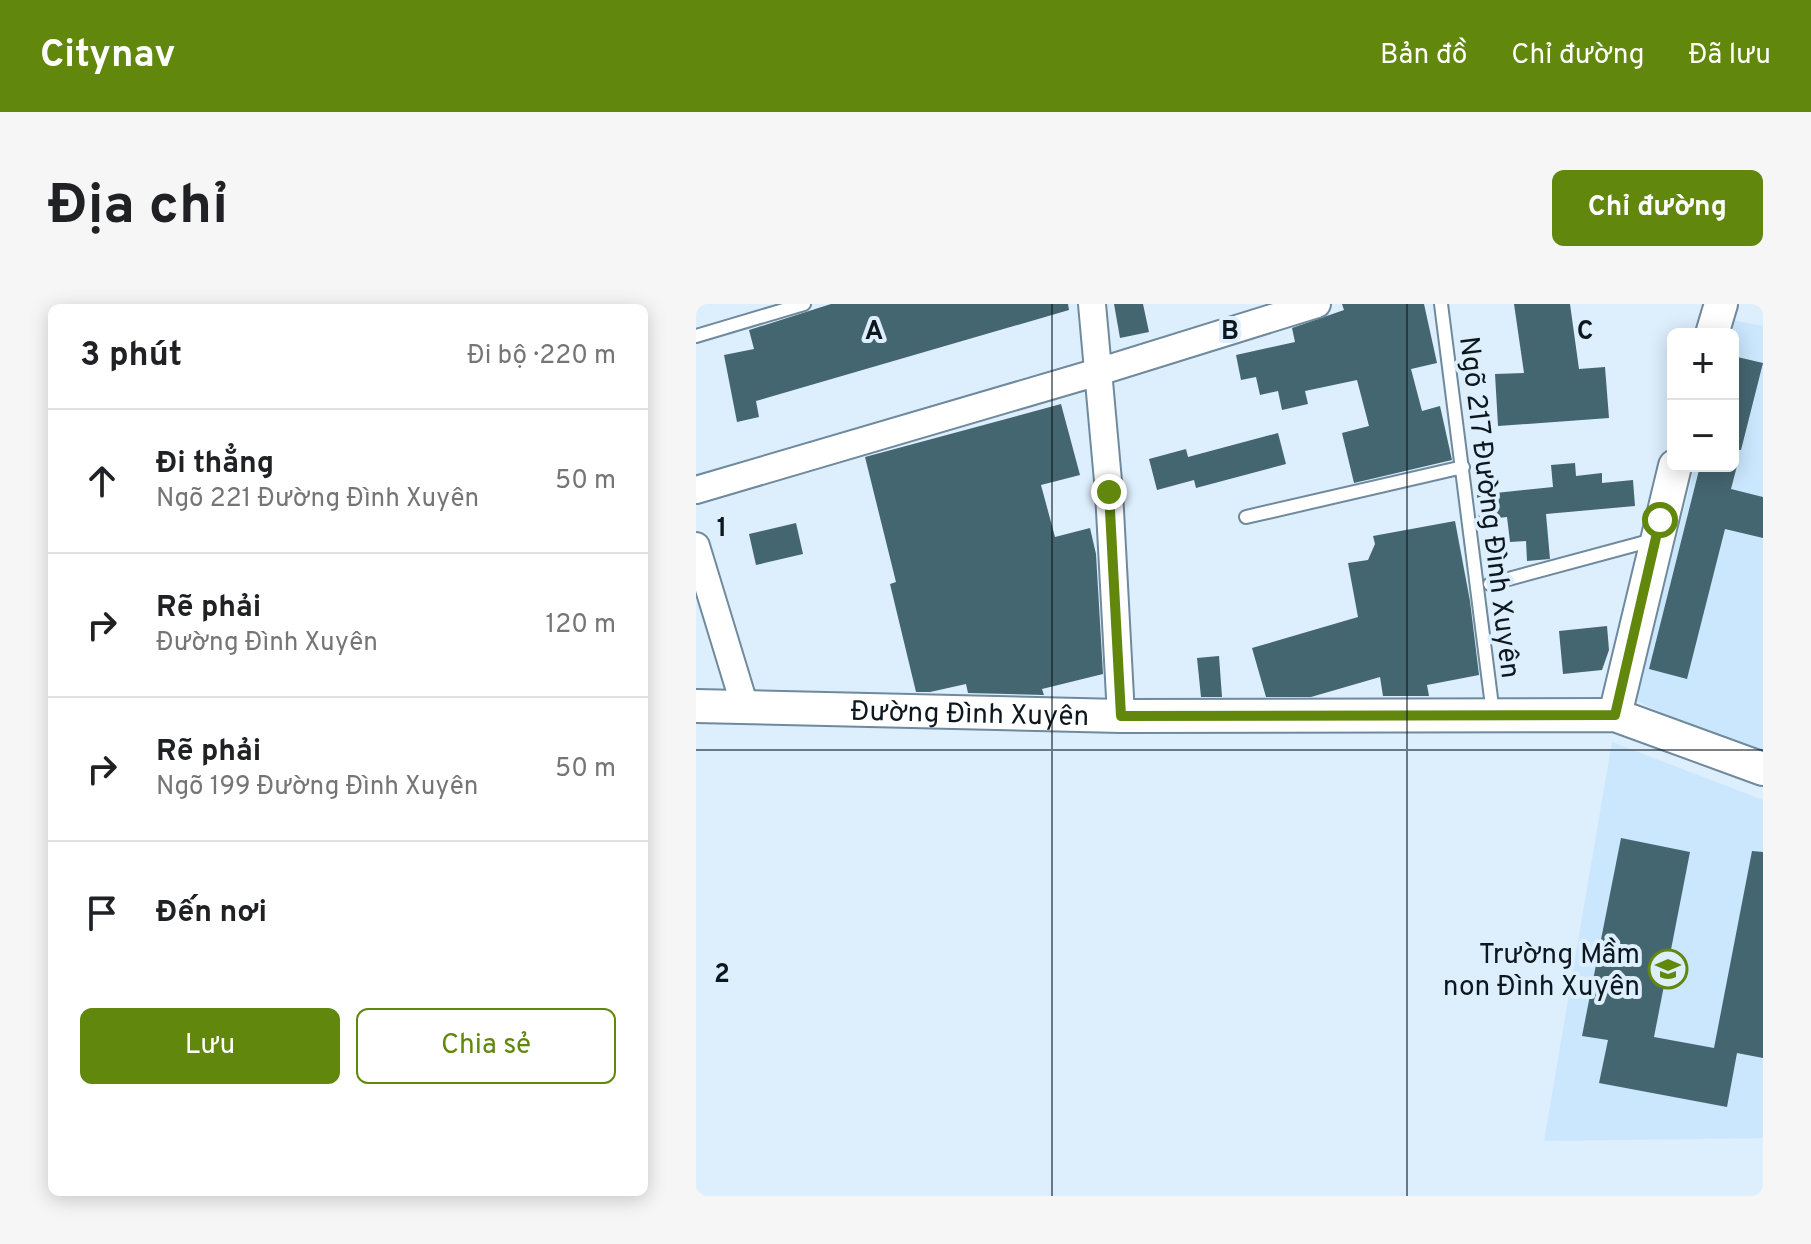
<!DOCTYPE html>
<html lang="vi">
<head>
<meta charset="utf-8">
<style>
  body { margin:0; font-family:Overpass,sans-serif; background:#f6f6f6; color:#202124 }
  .controls { position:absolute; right:24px; top:24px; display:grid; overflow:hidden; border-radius:12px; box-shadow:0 4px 20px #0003 }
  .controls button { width:72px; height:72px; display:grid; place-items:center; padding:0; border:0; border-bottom:2px solid #e0e0e0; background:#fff; color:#202124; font:40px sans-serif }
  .stop { position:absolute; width:24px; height:24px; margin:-18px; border:6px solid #61870d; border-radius:50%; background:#fff }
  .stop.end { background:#61870d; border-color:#fff; box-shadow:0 2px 8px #0008 }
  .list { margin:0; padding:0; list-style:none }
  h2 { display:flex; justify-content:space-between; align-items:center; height:104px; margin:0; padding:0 32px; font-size:34px }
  h2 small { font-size:26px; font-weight:400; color:#757577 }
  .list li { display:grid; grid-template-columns:52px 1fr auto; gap:24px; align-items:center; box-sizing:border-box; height:144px; padding:0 32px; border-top:2px solid #e0e0e0 }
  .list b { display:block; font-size:30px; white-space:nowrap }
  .list p { margin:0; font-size:26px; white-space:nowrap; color:#757577 }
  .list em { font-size:26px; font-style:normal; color:#757577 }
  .actions { display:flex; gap:16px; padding:24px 32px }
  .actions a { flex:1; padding:18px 0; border:2px solid #61870d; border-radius:12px; text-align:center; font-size:28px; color:#61870d }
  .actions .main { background:#61870d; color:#fff }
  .icon { flex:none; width:44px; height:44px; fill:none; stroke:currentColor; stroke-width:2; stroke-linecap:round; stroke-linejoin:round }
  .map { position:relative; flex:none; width:1067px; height:892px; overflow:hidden; border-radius:12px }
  header { display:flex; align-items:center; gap:48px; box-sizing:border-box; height:112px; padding:0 40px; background:#61870d; color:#fff }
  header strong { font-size:38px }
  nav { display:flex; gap:44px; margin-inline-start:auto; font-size:28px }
  .intro { display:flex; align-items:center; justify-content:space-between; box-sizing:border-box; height:192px; padding:0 48px }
  h1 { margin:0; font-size:56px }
  .button { padding:20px 36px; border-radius:12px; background:#61870d; color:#fff; font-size:28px; font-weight:700 }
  main { display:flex; gap:48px; padding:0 48px }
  aside { flex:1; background:#fff; border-radius:12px; box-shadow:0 4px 20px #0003 }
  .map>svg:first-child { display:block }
  .built { fill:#cbe7fd }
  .building { fill:#446670 }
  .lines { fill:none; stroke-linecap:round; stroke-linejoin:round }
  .service-casing { stroke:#6f899d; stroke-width:16 }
  .minor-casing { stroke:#6f899d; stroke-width:30 }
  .tertiary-casing { stroke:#6f899d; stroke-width:36 }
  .service { stroke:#fff; stroke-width:12 }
  .minor { stroke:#fff; stroke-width:26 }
  .tertiary { stroke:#fff; stroke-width:32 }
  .route { stroke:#61870d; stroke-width:10 }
  .grid { fill:none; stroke:#0d171f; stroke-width:2; stroke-opacity:0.55 }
  .labels { text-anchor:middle; stroke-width:8; stroke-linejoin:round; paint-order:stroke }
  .street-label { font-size:28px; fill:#0d171f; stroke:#ddeefc }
  .poi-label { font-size:28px; fill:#0d171f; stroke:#ddeefc; text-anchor:end }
  .grid-label { font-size:26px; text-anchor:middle; font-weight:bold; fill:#0d171f; stroke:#ddeefc; stroke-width:8; stroke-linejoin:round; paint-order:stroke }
</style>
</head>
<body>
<header>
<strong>Citynav</strong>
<nav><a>Bản đồ</a><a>Chỉ đường</a><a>Đã lưu</a></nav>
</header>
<div class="intro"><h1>Địa chỉ</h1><a class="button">Chỉ đường</a></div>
<main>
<aside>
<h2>3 phút<small>Đi bộ · 220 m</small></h2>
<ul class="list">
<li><svg class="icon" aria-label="ahead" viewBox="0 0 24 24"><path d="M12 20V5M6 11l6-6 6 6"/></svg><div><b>Đi thẳng</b><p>Ngõ 221 Đường Đình Xuyên</p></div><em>50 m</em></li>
<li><svg class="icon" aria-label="right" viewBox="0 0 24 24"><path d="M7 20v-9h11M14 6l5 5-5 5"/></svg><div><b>Rẽ phải</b><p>Đường Đình Xuyên</p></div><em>120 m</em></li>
<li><svg class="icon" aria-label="right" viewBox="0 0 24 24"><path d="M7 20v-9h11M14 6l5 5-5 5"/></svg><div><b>Rẽ phải</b><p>Ngõ 199 Đường Đình Xuyên</p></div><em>50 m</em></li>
<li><svg class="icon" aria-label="arrive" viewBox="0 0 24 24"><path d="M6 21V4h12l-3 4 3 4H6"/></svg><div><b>Đến nơi</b></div></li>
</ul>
<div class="actions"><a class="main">Lưu</a><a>Chia sẻ</a></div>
</aside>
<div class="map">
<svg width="1067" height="892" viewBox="0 0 1067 892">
  <rect width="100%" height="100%" fill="#ddeefc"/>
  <path class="built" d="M1036 16 1067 22V450L993 421 940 397 999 162H1037V30H1032Z
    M916 438 1067 496V834L848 837Z"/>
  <path class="building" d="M135 0H372L373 6 60 97 63 113 41 118 28 51 58 45 53 26Z
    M418 0H447L453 28 424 34Z
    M646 0H728L741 59 715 65 726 107 744 102 756 156 658 179 646 129 673 122 661 76 609 87 612 100 586 106 582 87 564 91 560 73 545 76 540 51 599 38 596 24 648 6Z
    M818 0H874L883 65 909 63 913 114 802 122 799 70 828 69Z
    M1037 52 1067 59 1045 146 1037 145Z
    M365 100 384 171 345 181 359 233 394 224 400 250 407 370 346 385 348 391 272 389 270 380 234 388H220L194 280 200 278 169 153Z
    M582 129 590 160 500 184 498 176 461 186 453 155 490 145 492 153Z
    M879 159 880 172 906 169V179L937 176 939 202 850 210 854 255 831 257 830 237 814 238 811 213 783 216 781 191 857 183 855 161Z
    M1004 162H1041L1035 185 1067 193V234L1029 225 991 375 953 365Z
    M759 217 774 297 783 371 731 381 733 392H687L684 373 615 393H570L556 344 662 313 652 259 672 256 679 240 677 232Z
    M100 219 107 250 60 261 53 230Z
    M911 322 913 346 906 366 867 370 863 327Z
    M523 352 526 393H505L501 354Z
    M925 534 994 548 958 733 1018 744 1056 547 1067 548V754L1041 749 1031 803 903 779 912 736 886 732Z"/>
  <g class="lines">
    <defs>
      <path id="service" d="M745 0 797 410
        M0 32 108 0
        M550 213 767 163
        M794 280 957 236"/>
      <path id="minor" d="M396 0 413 188 425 412
        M0 186 402 68 621 0
        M0 242 49 403"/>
      <g id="tertiary">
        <path d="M1016 30 1025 0"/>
        <path id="s1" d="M0 402 425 412 919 411 1067 465"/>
        <path d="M919 411 979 162"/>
      </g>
    </defs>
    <use href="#service" class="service-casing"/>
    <use href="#minor" class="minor-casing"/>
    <use href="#tertiary" class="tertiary-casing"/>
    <use href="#service" class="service"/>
    <use href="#minor" class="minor"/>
    <use href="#tertiary" class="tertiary"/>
  </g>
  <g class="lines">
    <path class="route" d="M413 188 425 412 919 411 964 216"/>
  </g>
  <path class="grid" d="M356 0V892M711 0V892M0 446H1067"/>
  <defs>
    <symbol id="school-ring" viewBox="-11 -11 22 22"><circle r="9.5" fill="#ddeefc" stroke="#61870d" stroke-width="1.5"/><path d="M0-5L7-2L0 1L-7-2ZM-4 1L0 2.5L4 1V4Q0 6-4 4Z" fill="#61870d"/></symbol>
  </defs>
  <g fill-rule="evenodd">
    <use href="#school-ring" x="950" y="643" width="44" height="44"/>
  </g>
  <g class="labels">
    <g class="street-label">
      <text transform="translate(795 203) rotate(83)" y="10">Ngõ 217 Đường Đình Xuyên</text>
      <text dy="10" stroke="none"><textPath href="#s1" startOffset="274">Đường Đình Xuyên</textPath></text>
    </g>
    <g class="poi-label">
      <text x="944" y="659">Trường Mầm<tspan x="944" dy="32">non Đình Xuyên</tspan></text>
    </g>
  </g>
  <g class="grid-label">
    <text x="178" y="35">A</text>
    <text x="534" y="35">B</text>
    <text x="889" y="35">C</text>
    <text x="26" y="232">1</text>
    <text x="26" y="678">2</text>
  </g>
</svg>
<div class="controls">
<button>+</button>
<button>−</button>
</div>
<div class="stop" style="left:964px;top:216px"></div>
<div class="stop end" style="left:413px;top:188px"></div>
</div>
</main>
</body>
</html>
